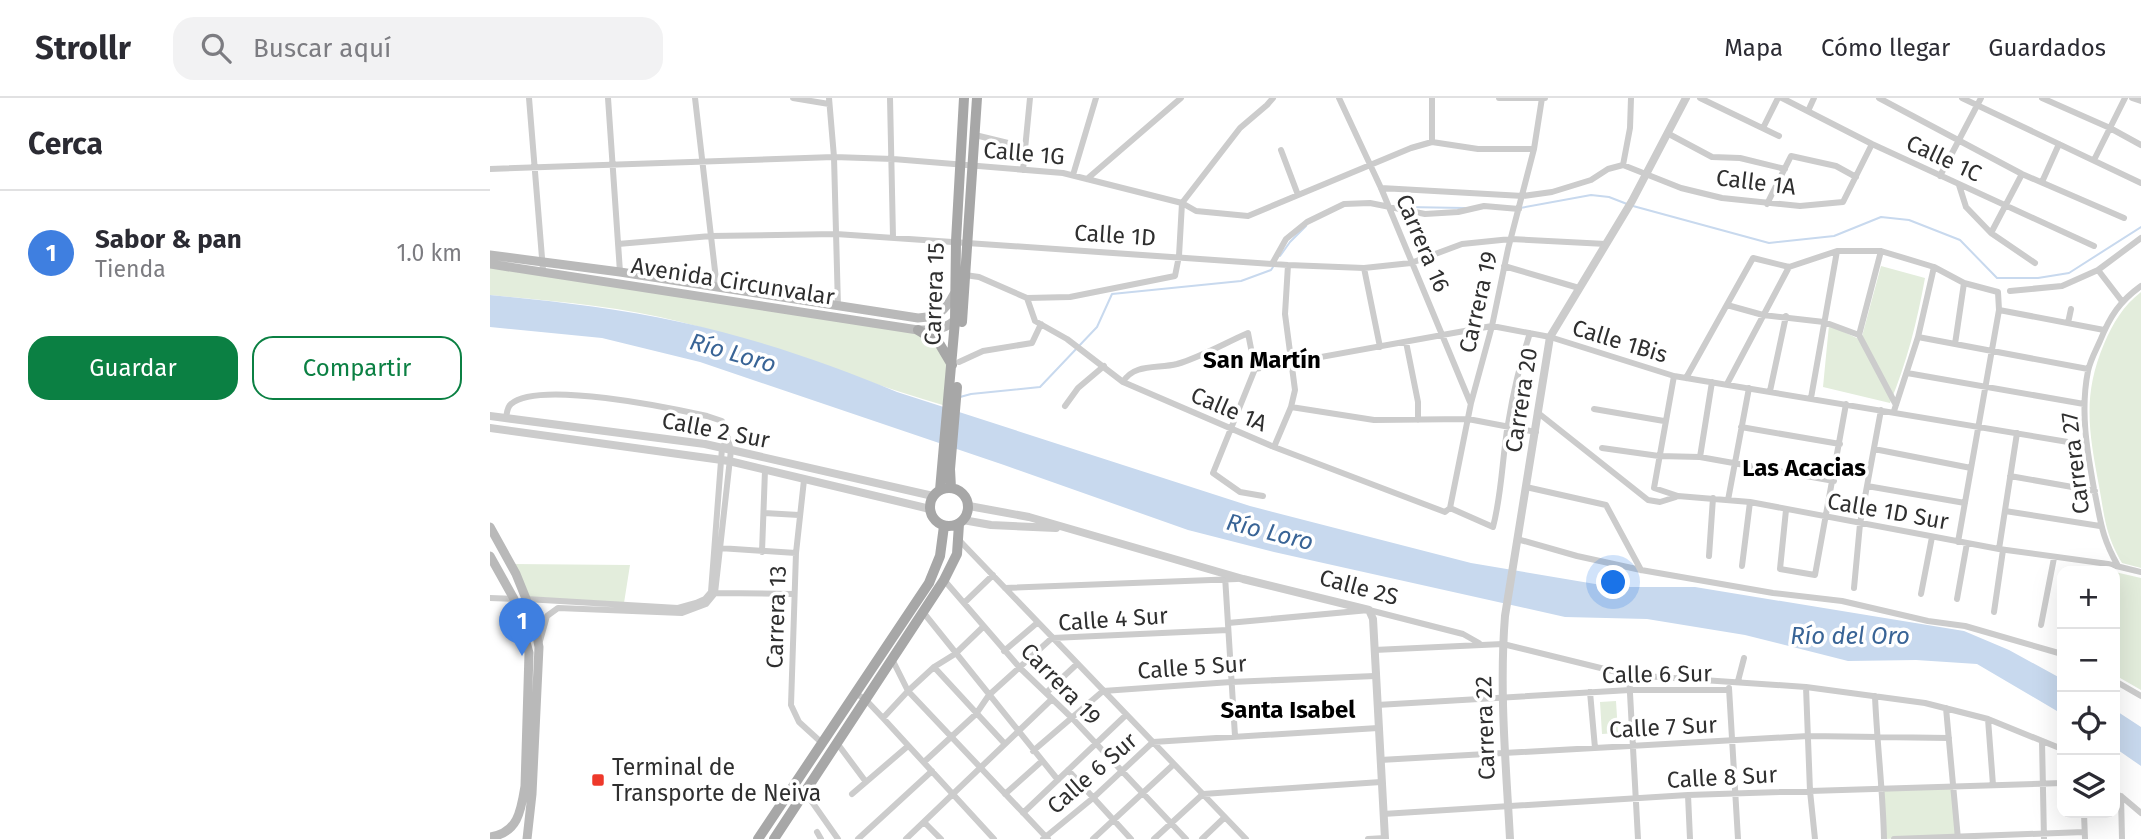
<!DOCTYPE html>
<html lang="es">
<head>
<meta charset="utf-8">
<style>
  body { margin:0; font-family:"Fira Sans",sans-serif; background:#f2f2f3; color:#2b2b33 }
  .controls { position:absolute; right:21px; bottom:21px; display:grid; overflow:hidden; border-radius:14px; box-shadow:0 7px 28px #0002 }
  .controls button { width:63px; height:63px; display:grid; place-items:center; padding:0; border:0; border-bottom:2px solid #e1e1e2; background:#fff; color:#2b2b33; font:35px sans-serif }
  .you { position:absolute; left:1124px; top:485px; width:24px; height:24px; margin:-18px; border:5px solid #fff; border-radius:50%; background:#1a73e8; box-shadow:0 0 0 10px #1a73e833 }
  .badge { display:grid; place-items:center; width:46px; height:46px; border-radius:50%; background:#0b8043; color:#fff; font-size:23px; font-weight:700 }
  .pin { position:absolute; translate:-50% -58px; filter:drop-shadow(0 2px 4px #0008) }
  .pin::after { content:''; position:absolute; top:37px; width:24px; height:21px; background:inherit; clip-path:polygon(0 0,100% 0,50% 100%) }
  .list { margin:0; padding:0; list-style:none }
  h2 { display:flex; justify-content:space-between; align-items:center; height:91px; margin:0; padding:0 28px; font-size:30px }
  h2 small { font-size:23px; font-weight:400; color:#7c7c81 }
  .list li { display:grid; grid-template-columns:46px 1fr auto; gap:21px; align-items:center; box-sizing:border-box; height:126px; padding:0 28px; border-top:2px solid #e1e1e2 }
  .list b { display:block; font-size:26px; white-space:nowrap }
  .list p { margin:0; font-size:23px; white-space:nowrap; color:#7c7c81 }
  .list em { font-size:23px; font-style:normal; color:#7c7c81 }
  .actions { display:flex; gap:14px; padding:21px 28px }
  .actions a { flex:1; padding:16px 0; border:2px solid #0b8043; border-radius:21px; text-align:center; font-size:24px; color:#0b8043 }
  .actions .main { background:#0b8043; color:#fff }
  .icon { flex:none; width:38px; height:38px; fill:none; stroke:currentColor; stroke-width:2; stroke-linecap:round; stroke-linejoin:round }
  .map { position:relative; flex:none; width:1651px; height:741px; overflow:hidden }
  header { display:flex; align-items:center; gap:42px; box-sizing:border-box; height:98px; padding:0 35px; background:#fff; border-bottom:2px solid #e1e1e2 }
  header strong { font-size:33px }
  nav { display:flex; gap:38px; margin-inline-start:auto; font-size:24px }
  .search { width:490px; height:63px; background:#f2f2f3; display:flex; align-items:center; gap:18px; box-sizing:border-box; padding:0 24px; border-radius:21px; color:#7c7c81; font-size:26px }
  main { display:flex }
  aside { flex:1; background:#fff }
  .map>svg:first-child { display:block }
  .green { fill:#e3eddc }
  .water { fill:#c8d9ee }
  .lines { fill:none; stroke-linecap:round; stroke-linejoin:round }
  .stream { stroke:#c8d9ee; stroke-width:2 }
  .minor { stroke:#ccc; stroke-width:6 }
  .tertiary { stroke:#ccc; stroke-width:8 }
  .secondary { stroke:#b9b9b9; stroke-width:9 }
  .primary { stroke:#a7a7a7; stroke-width:10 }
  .poi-dot { fill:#ee382a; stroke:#fff; stroke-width:2.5 }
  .labels { text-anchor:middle; stroke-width:7; stroke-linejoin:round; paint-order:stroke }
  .street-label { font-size:23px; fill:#2f2f2f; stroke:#fff }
  .poi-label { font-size:23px; fill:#2f2f2f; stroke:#fff; text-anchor:start }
  .water-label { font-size:24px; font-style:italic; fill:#396496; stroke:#fff }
  .neighbourhood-label { font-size:24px; font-weight:bold; fill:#000; stroke:#fff }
</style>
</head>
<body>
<header>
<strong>Strollr</strong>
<div class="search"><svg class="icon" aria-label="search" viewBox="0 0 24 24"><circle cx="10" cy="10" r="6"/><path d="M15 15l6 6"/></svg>Buscar aquí</div>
<nav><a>Mapa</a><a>Cómo llegar</a><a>Guardados</a></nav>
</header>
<main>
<aside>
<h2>Cerca<small></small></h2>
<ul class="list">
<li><span class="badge" style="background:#3f7fe0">1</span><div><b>Sabor &amp; pan</b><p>Tienda</p></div><em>1.0 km</em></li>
</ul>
<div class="actions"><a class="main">Guardar</a><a>Compartir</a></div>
</aside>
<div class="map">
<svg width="1651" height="741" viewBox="0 0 1651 741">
  <rect width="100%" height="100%" fill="#fff"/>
  <path class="green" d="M0 166 428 232 458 259 456 308C367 282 281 247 191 224 129 208 63 203 0 197Z
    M1391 168 1435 180C1427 224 1417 264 1400 305L1333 289 1339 227 1371 242Z
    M1651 194V470L1632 465C1615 435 1615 421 1609 388 1599 334 1592 298 1614 246 1623 225 1633 208 1651 194Z
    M21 466 140 467 134 505 36 501Z
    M1625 474 1651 480V592L1625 577Z
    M1126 603 1128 635 1112 636 1110 604Z
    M1463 689 1468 738 1394 741 1393 692Z"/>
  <path class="water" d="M0 197C63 203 127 210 190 224 264 240 338 265 407 294L760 408 981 465 1123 489H1205L1474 533 1519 552 1572 581V616L1487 566 1426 562 1358 563 1255 537 1157 521 1075 519 784 454 698 432 514 367 210 264 112 240 0 229Z
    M1625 612 1651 629V668L1625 650Z"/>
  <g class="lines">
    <path class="stream" d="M1143 108 1279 145 1344 138 1391 119 1419 122 1470 142 1507 180H1548L1579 175 1651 129
      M915 109 975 110
      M1030 110 1101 97 1119 99 1137 106
      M790 158 800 144 816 128
      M470 299 481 296 550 289 607 229 622 196 751 183 781 172 783 169"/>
    <path class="minor" d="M39 0 53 172
      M118 0 130 174
      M205 0 227 190
      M303 0 339 6
      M339 0 344 59 348 209
      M400 0 403 139
      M849 0 891 90 980 304
      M942 0V44
      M1009 0H1055
      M1210 0 1289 38
      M1292 0 1382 46 1604 148
      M1389 0 1532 76 1634 120
      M1472 0 1651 85
      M1552 0 1620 30 1651 47
      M1642 0 1651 3
      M1318 13 1324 0
      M1273 30 1288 0
      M1177 35 1222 59 1250 60 1295 71
      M485 37 535 49
      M791 52 808 97
      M1604 62 1635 0
      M1133 67 1140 30 1141 0
      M0 71 344 59 403 61 573 75 692 105 706 113 758 118 921 50 942 44 988 51H1044
      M533 72 540 0
      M583 77 606 0
      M1450 78 1491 0
      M597 81 691 0
      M1552 84 1569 46
      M1469 87 1476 109 1501 135 1545 165
      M891 90 1033 98 1062 94 1101 82 1118 71 1133 67 1191 90 1232 100 1310 108 1353 104 1382 46
      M1277 106 1301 58 1346 68 1366 79
      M1501 135 1532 76
      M128 146 221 138 346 136 798 167 874 170 921 165 972 146 1021 141 1116 146
      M782 166 796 141 817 124 854 106 880 105 935 116 968 114 994 108 1029 111
      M1014 168 1089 190
      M874 170 890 249
      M1608 172 1631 202
      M475 177 489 179 537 200 580 199 685 178 689 158 692 105 750 30 777 7 783 0
      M1520 193 1572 188 1608 172 1651 140
      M537 200 545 223 577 241 633 284 784 349 955 414 960 410 981 305 1002 228 1018 151 1044 51 1052 0
      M1237 207 1273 217 1334 224 1369 237
      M1509 212 1614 232
      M1578 225 1581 211
      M1369 237 1391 153
      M1369 237 1406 307
      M1428 239 1598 271
      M916 244 928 304V322
      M1465 246 1474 185
      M469 264 493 253 542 245 551 226
      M765 271 1002 228 1060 239 1184 278 1596 347
      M765 271 723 375 750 394 773 398
      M1417 275 1594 306
      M1184 278 1164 390 1188 398 1260 404 1509 451 1618 466 1651 474
      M1196 280 1263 160 1299 169 1347 153H1391L1444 169 1474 185 1508 194 1509 212 1468 444
      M633 284C644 265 668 271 687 266 711 259 735 245 758 235L765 271
      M1237 286 1299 169
      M1280 293 1296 218
      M1321 300 1347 153
      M575 308 588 290 614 268
      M801 309 884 322 978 321 1046 334
      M1104 311 1174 323
      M1404 313 1428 239 1444 169
      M1047 314 1158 402 1170 404 1186 399
      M16 320C17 315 17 309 21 306 48 282 181 310 217 318L232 323 241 352 225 495 216 506 192 515 68 510 57 518 50 543
      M1251 329 1350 346
      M784 349 801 309 805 292 795 216 798 167
      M1112 350 1169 358 1210 359 1344 383
      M1384 351 1481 370
      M1210 359 1222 284
      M1520 378 1605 393
      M314 382 306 455 301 607 309 624 332 645
      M1377 388 1475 405
      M1036 389 1116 407 1151 472
      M1238 402 1259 290
      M960 410 1003 429C1012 395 1012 361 1018 326 1023 295 1030 265 1040 235
      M1296 412 1290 471 1325 477 1356 306
      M1515 413 1610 428
      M274 415 309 417
      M1027 441 1087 458 1151 472 1283 495 1352 503 1438 523 1475 528 1572 556
      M469 442 756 741
      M229 450 306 455
      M1509 451 1527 335
      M272 454 275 372
      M1219 458 1223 400
      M1252 468 1260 404
      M1628 468C1611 438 1611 424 1604 391 1597 352 1590 313 1598 273 1600 263 1606 252 1610 243 1620 218 1630 203 1651 188
      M735 478 745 638
      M454 482 530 570 582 620 696 741
      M515 490 747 481
      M1364 490 1370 426 1391 312
      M225 495 304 496
      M1431 496 1442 439
      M0 500 24 501
      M36 501 188 510 206 505 215 501 221 494 232 350 238 340
      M1467 501 1477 445
      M474 505 503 477
      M433 514 568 682
      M1504 514 1513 452
      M738 525 879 512 973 536 989 545
      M1551 527 1564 460
      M884 552 1013 546 1139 577 1316 589 1435 605 1498 621 1572 651
      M514 553 547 525
      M402 561 418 593 558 741
      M444 569 515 646
      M1139 577 1148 741
      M1248 583 1254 560
      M1625 583 1651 598
      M1316 589 1320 693 1325 741
      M1239 590 1248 741
      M1100 594 1105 650
      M365 595 375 601 393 620 504 741
      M556 595 587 566
      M1385 598C1387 646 1393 693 1394 741
      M887 607 1140 592H1239
      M1456 610 1468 741
      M393 620 418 593 444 569 465 556 493 529
      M1498 621 1503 687
      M1552 643 1554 741
      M347 645 376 684
      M543 653 613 593 741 584 885 578
      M890 662 1318 638 1459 640
      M434 664 486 616 499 597 562 540 738 532
      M578 672 641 741
      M315 694 348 741
      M362 696 418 648
      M515 696 552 663
      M1625 696 1631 698 1651 715
      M1198 697 1200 741
      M1631 698 1632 741
      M533 715 636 617
      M1594 715 1595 741
      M893 716 1198 697 1572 685
      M434 724 451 741
      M327 734 331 741
      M368 741 442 673
      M416 741 562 601
      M553 741 603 700 663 644 888 630
      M603 741 684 666
      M664 741 713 696 891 684
      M712 741 735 719
      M878 741 895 740
      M1404 741 1594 734"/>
    <path class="tertiary" d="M0 318 215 346 443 398
      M0 330 239 363 440 411
      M479 408 539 419 753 481 879 512 883 521 895 741
      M473 422 501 427 566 430
      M1020 741C1016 666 1009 593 1015 518L1060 239 1142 103 1196 0"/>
    <path class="secondary" d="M0 157 130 174 428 220C449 219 455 213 464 196
      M0 166 428 232C444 232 457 232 468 219
      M0 429 26 476 43 518 49 549 42 696 37 741
      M0 458 24 501 39 555 35 688C31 713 28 735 0 739"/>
    <path class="primary" d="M472 224 487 0
      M428 232 449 245 462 267
      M440 409a19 19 0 1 1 38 0a19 19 0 1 1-38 0Z
      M461 390 460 371 467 289
      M450 392 465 223 466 143 474 0
      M268 741 439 485 450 458 454 428
      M284 741 454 482 467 456 469 426"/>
  </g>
  <rect class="poi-dot" x="101" y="675" width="14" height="14" rx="3.5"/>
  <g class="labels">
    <g class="street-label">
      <text transform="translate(534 55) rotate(5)" y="8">Calle 1G</text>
      <text transform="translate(1454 60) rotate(25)" y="8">Calle 1C</text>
      <text transform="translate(1266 84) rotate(7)" y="8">Calle 1A</text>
      <text transform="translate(625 137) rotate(4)" y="8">Calle 1D</text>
      <text transform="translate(933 145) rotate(67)" y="8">Carrera 16</text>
      <text transform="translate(243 183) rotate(9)" y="8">Avenida Circunvalar</text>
      <text transform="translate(444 196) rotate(-88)" y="8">Carrera 15</text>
      <text transform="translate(988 204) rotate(-77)" y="8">Carrera 19</text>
      <text transform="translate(1130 243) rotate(17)" y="8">Calle 1Bis</text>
      <text transform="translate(1031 302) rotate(-81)" y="8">Carrera 20</text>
      <text transform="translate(739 311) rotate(23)" y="8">Calle 1A</text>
      <text transform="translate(226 332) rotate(11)" y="8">Calle 2 Sur</text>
      <text transform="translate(1585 365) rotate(-97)" y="8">Carrera 27</text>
      <text transform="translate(1398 413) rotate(10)" y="8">Calle 1D Sur</text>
      <text transform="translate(869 489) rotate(15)" y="8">Calle 2S</text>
      <text transform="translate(286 519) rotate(-88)" y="8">Carrera 13</text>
      <text transform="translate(623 521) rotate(-4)" y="8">Calle 4 Sur</text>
      <text transform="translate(702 569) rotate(-4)" y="8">Calle 5 Sur</text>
      <text transform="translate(1167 576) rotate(-1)" y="8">Calle 6 Sur</text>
      <text transform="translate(571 586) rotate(46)" y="8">Carrera 19</text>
      <text transform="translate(1173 629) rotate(-3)" y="8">Calle 7 Sur</text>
      <text transform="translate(995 630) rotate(-92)" y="8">Carrera 22</text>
      <text transform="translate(602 675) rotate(-41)" y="8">Calle 6 Sur</text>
      <text transform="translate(1232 679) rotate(-3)" y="8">Calle 8 Sur</text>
    </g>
    <g class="poi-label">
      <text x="122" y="677">Terminal de<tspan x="122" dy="26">Transporte de Neiva</tspan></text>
    </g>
    <g class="water-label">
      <text transform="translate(243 255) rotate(16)" y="8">Río Loro</text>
      <text transform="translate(780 434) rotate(14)" y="8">Río Loro</text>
      <text x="1360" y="546">Río del Oro</text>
    </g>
    <g class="neighbourhood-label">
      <text x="772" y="270">San Martín</text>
      <text x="1314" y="378">Las Acacias</text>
      <text x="798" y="620">Santa Isabel</text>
    </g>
  </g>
</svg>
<div class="controls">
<button>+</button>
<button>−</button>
<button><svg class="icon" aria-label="locate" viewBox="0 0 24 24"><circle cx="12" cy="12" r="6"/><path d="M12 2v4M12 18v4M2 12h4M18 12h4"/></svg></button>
<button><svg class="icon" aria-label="layers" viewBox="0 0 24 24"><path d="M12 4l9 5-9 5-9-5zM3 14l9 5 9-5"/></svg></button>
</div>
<div class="you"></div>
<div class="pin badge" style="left:32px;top:558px;background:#3f7fe0">1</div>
</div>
</main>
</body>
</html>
